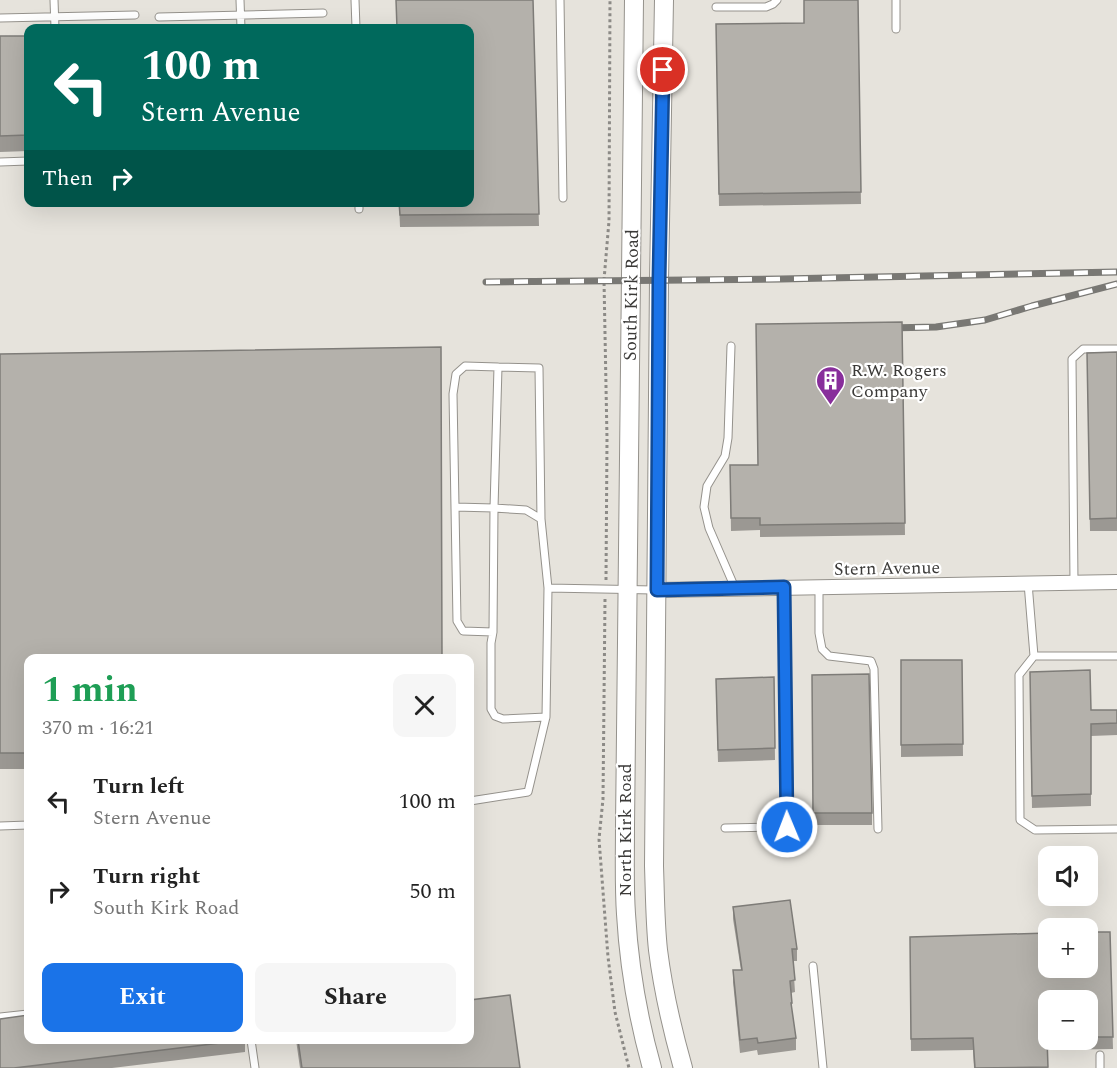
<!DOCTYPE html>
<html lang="en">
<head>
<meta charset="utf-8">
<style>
	:root { --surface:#fff; --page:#f6f6f6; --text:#222; --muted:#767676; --accent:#1a73e8 }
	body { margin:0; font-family:Spectral,serif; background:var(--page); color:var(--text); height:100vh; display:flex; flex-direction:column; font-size:22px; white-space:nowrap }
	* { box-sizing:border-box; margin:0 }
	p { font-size:20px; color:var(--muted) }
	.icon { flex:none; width:33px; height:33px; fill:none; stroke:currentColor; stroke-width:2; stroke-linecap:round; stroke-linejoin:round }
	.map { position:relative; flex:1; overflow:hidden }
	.details { position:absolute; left:24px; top:654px; width:450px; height:390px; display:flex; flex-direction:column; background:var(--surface); border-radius:12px; box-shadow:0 6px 24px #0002 }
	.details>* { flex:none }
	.top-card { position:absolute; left:24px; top:24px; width:450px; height:183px; border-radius:12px; box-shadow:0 6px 24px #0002; background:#00695c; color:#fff; overflow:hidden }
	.buttons { position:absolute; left:1038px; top:846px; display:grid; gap:12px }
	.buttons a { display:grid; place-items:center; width:60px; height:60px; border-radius:12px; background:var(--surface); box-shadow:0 6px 24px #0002; font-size:30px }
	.pin { position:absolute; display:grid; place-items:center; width:51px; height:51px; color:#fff; margin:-26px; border:3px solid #fff; border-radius:50%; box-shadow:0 2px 6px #0007 }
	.me { position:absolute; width:66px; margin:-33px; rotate:359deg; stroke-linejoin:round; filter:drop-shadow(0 0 4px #0008) }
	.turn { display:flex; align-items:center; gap:21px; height:126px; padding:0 18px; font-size:27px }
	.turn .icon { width:78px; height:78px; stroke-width:2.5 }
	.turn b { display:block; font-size:42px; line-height:51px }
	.then { display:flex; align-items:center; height:57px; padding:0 18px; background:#0003; gap:12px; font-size:22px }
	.round { display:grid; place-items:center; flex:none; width:63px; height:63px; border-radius:12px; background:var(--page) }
	.summary { display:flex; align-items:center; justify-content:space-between; height:102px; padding:0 18px }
	h1 { font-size:36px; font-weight:700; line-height:45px; color:#1e9e55 }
	.cta { display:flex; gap:12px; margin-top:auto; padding:12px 18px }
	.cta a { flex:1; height:69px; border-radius:12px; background:var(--accent); color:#fff; font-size:24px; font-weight:700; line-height:69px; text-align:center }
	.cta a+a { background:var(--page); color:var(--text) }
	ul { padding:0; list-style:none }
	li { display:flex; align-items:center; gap:18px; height:90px; padding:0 18px }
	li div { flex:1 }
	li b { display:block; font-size:22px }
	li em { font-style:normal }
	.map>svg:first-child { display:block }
</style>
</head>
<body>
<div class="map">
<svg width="1117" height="1068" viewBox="0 0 1117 1068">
	<rect width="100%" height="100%" fill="#e6e3dc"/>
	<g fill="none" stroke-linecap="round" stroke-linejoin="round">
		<defs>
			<path id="lane" d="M 54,0 L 55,28
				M 240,0 L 241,28
				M 355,0 L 356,28
				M 560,0 L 563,198
				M 716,7 L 766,7 L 773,4 L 777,0
				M 159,17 L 323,13
				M 0,18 L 135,15
				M 896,29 L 896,0
				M 0,162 L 28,161
				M 359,202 L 359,209
				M 731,346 L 728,438 L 725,456 L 707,486 L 704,507 L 709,528 L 735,588
				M 498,367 L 539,368 L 541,519
				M 455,507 L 494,508 L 493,632
				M 1028,583 L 1034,656 L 1117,656
				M 1074,583 L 1072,359 L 1083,349 L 1117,349
				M 819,587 L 819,633 L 822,649 L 829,656 L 871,661 L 874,669 L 878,829
				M 1034,656 L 1019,675 L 1020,820 L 1035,830 L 1117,829
				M 546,717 L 503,719 L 495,716 L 491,709 L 491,643 L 493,632 L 463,631 L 457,621 L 453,394 L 456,374 L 465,366 L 498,367 L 494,508 L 526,510 L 541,519 L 548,588
				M 470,801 L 528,792 L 546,717 L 548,588 L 654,590
				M 0,826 L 28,825
				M 725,828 L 787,827 L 784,587
				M 813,966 L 823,1068
				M 0,1017 L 28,1014
				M 251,1040 L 255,1068
				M 1100,1055 L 1100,1068"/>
			<path id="street" d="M 657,590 L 1117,582"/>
			<path id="secondary" d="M 634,0 L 625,826 C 625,855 624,884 626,914 C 629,966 638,1018 652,1068
				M 664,0 L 659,280 L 654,866 C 655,894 655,922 658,950 C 663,990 672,1029 683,1068"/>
		</defs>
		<!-- lane casing -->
		<use href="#lane" stroke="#95928c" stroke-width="9"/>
		<!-- street casing -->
		<use href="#street" stroke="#95928c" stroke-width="16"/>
		<!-- secondary casing -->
		<use href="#secondary" stroke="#95928c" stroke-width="20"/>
		<!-- path -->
		<path stroke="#8c8a86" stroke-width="3" stroke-dasharray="3 3" stroke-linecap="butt" d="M 606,580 L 607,439 L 604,280 L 609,221 L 610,0
			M 605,599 L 603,799 L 599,839 L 608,957 L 615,1012 L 629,1068"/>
		<!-- lane -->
		<use href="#lane" stroke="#fff" stroke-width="7"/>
		<!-- street -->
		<use href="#street" stroke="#fff" stroke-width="14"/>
		<!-- secondary -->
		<use href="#secondary" stroke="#fff" stroke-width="18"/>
		<defs>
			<path id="rail" d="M 486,282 L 781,279 L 1117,272
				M 887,328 L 936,327 L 985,320 L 1032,306 L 1117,284"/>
		</defs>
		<!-- rail casing -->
		<use href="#rail" stroke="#797874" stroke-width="7"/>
		<!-- rail -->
		<use href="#rail" stroke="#fff" stroke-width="4.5" stroke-dasharray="14" stroke-linecap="butt"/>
	</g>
	<!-- wall -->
	<path fill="#9b9893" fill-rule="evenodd" d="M 533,0 L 539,226 L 400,227 L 399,202 Z
		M 858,0 L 861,204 L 719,206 L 716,24 L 804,23 Z
		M 0,36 L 28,36 L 28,151 L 0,152 Z
		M 902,322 L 905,535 L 760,537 L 760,530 L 731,531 L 730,465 L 758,465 Z
		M 1117,352 L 1117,531 L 1090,531 L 1087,353 Z
		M 0,354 L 28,658 L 28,769 L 0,769 Z
		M 901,660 L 962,660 L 963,756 L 901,757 Z
		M 1030,672 L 1091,710 L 1117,710 L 1117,735 L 1091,736 L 1091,806 L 1032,808 Z
		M 812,675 L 872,813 L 872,825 L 813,825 Z
		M 774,677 L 775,760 L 718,762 L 716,691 Z
		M 733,907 L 797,949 L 797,961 L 793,961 L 795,992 L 791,993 L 792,1013 L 796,1038 L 796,1050 L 758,1055 L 757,1050 L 740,1053 L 733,982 L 733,970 L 741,970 L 733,919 Z
		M 1110,932 L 1113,1049 L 1047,1050 L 1048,1068 L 974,1068 L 973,1050 L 911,1051 L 910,937 ZM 1048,1000 L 1088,1000 L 1088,1040 L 1048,1040 Z
		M 245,1040 L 245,1052 L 112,1068 L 0,1068 Z
		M 296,1040 L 470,1040 L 520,1068 L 300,1068 Z"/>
	<!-- building -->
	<path fill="#b4b1ab" stroke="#7e7c78" stroke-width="1.5" d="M 396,0 L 533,0 L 539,214 L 400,215 L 399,202 L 470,202 L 470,28 L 397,28 Z
		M 804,0 L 858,0 L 861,192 L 719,194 L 716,24 L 804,23 Z
		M 0,36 L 28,36 L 28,135 L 0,136 Z
		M 902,322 L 905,523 L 760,525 L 760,518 L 731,518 L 730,465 L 758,465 L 756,324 Z
		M 441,347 L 442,658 L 28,658 L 28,753 L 0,753 L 0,354 Z
		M 1117,352 L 1117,518 L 1090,519 L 1087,353 Z
		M 901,660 L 962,660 L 963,744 L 901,745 Z
		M 1090,670 L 1091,710 L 1117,710 L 1117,723 L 1091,724 L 1091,794 L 1032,796 L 1030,672 Z
		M 869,674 L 872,813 L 813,813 L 812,675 Z
		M 774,677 L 775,748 L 718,750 L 716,679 Z
		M 790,900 L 797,949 L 792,949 L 795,980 L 790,981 L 792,1003 L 791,1003 L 796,1038 L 758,1043 L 757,1038 L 740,1040 L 733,970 L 742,970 L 733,907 Z
		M 1088,932 L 1110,932 L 1113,1037 L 1088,1037 L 1088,1000 L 1048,1000 L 1048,1038 L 1047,1038 L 1048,1067 L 975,1068 L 973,1038 L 911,1039 L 910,937 L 1048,933 L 1048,968 L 1088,968 Z
		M 510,995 L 520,1068 L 302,1068 L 298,1040 L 470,1040 L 470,1000 Z
		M 28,1015 L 28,1040 L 245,1040 L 14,1068 L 0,1068 L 0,1019 Z"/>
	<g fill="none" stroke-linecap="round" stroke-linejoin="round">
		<defs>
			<path id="route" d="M 663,70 L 659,280 L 657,590 L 784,587 L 787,827"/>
		</defs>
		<!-- route casing -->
		<use href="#route" stroke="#114b97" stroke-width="15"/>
		<!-- route -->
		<use href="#route" stroke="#1a73e8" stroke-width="10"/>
	</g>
	<!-- icons -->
	<defs>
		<symbol id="building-pin" viewBox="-11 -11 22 30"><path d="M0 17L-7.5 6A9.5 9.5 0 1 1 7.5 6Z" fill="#882e9b" stroke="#fff"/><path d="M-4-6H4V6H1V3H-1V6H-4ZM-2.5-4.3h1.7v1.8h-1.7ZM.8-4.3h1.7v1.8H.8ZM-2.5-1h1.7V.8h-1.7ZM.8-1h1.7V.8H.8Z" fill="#fff"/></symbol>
	</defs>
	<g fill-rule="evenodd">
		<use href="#building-pin" x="814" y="364" width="33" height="45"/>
	</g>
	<g text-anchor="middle" stroke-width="4.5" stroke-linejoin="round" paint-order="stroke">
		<!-- street labels -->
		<g font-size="18" fill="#3b3a38" stroke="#fff">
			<text transform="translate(631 295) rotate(-89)" y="6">South Kirk Road</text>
			<text transform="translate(887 568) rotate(-1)" y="6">Stern Avenue</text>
			<text transform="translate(625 830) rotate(-90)" y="6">North Kirk Road</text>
		</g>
		<!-- poi labels -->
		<g font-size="18" fill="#3b3a38" stroke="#fff" text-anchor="start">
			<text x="851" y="376">R.W. Rogers<tspan x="851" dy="21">Company</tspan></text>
		</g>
	</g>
</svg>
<div class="buttons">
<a><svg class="icon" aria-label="sound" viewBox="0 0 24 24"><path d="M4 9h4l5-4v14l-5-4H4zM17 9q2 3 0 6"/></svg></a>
<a>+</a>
<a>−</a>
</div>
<div class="pin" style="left:663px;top:70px;background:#d93025"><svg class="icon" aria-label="arrive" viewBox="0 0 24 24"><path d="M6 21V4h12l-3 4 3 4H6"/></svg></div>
<svg class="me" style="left:787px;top:827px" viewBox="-20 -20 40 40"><circle r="17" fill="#1a73e8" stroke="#fff" stroke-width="3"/><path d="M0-11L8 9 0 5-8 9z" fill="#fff"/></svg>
<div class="top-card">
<div class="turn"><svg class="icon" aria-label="left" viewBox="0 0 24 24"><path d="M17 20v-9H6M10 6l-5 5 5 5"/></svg><div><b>100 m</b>Stern Avenue</div></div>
<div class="then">Then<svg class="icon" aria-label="right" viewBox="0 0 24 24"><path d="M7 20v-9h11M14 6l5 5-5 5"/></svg></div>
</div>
<section class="details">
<div class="summary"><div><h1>1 min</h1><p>370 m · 16:21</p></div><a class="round"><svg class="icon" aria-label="close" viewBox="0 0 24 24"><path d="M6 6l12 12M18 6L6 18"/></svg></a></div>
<ul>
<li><svg class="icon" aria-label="left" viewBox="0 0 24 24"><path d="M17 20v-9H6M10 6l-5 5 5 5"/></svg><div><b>Turn left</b><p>Stern Avenue</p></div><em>100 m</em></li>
<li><svg class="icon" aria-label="right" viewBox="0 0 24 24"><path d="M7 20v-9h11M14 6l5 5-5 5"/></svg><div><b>Turn right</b><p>South Kirk Road</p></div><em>50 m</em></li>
</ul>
<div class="cta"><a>Exit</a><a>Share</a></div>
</section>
</div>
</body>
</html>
